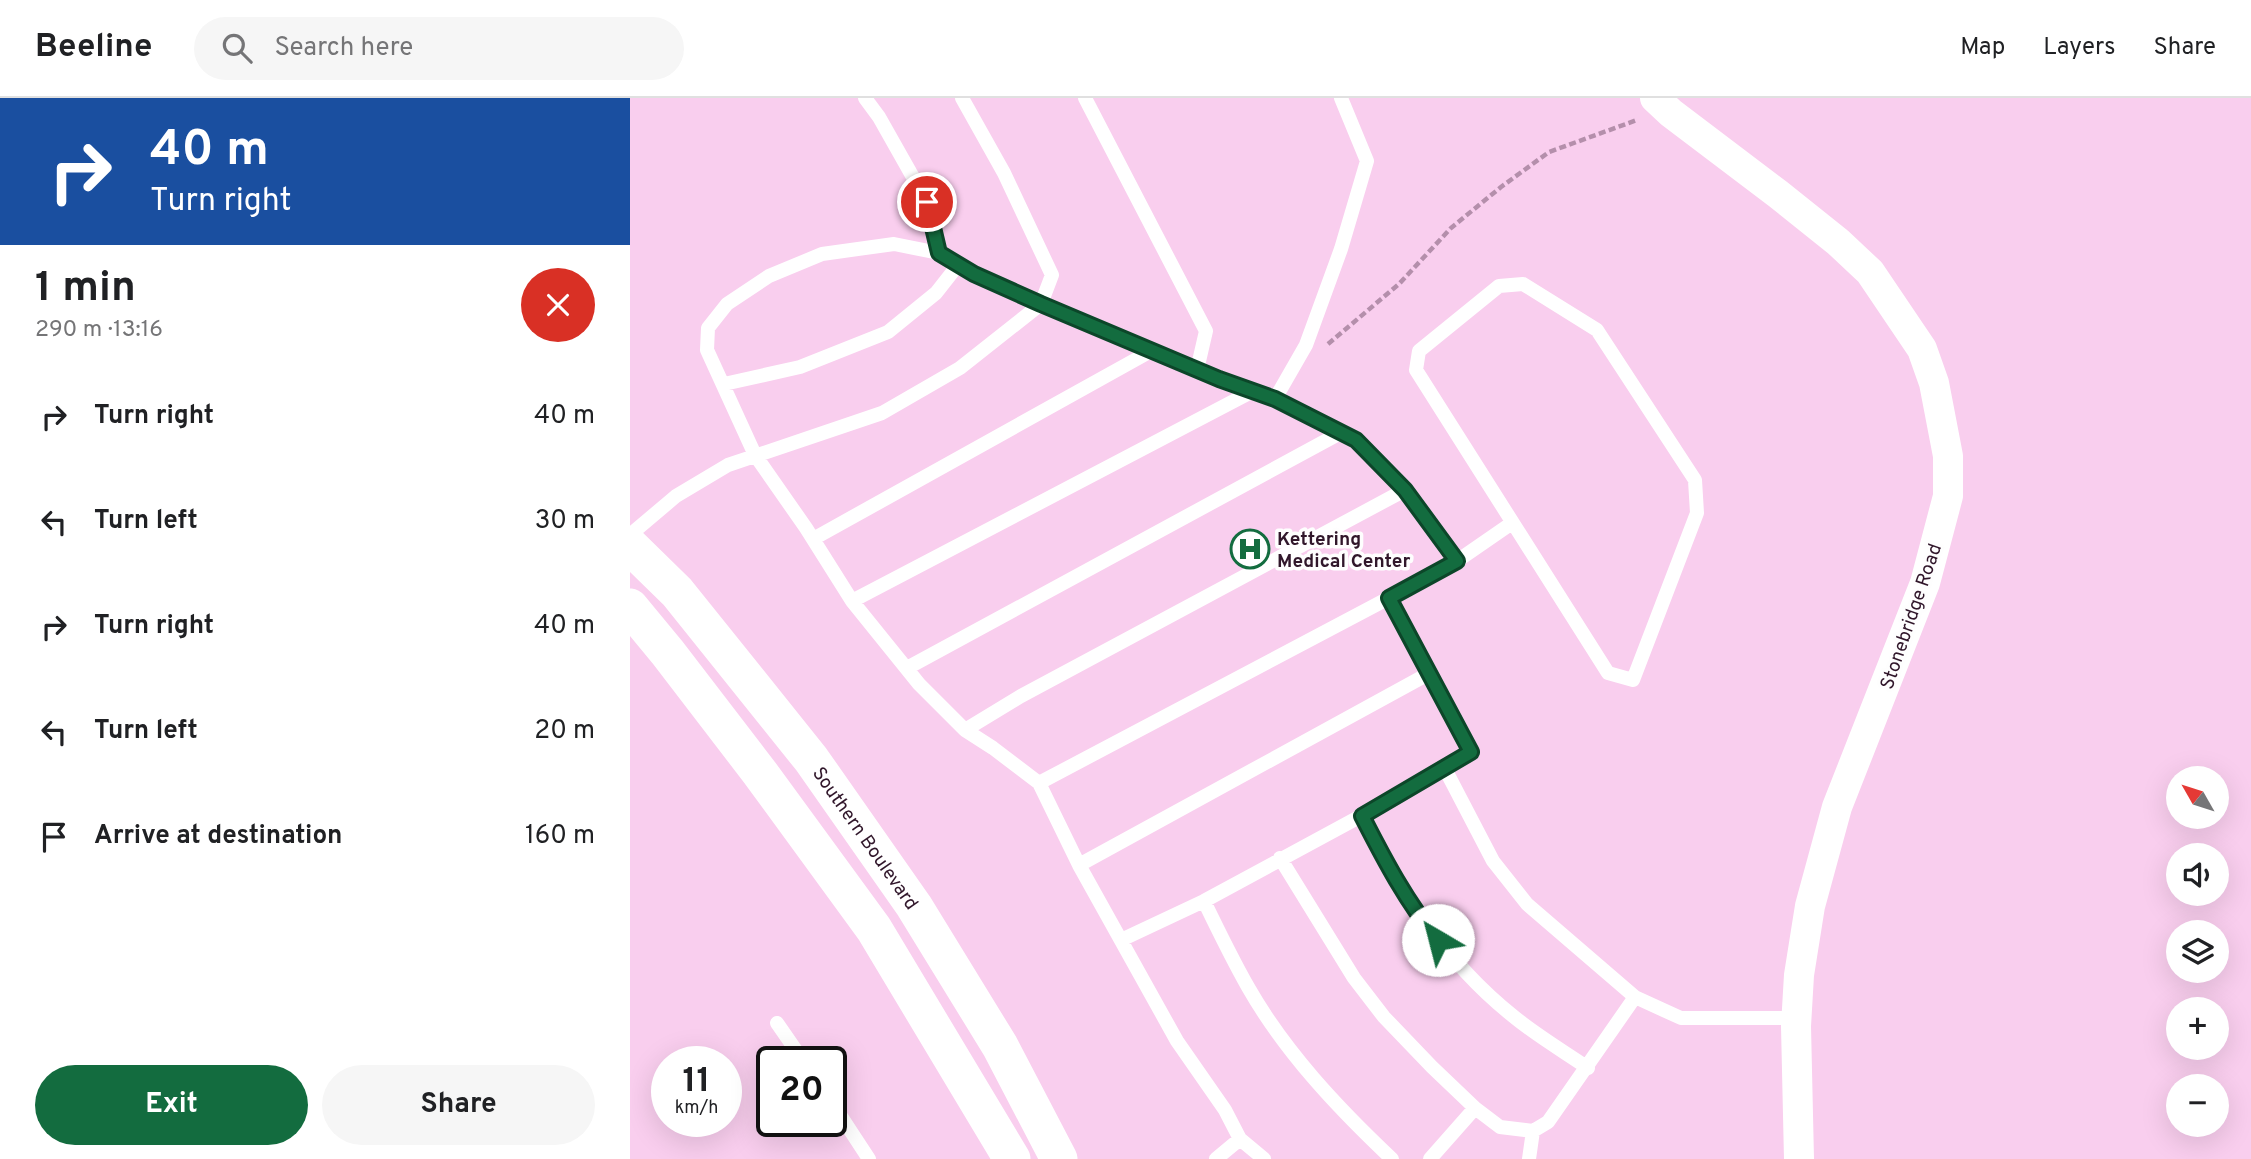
<!DOCTYPE html>
<html lang="en">
<head>
<meta charset="utf-8">
<style>
	:root { --surface:#fff; --page:#f6f6f6; --text:#202124; --muted:#757577; --line:#e0e0e0; --accent:#136c3f }
	body { margin:0; font-family:Overpass,sans-serif; background:var(--page); color:var(--text); height:100vh; display:flex; flex-direction:column; font-size:26px; white-space:nowrap }
	* { box-sizing:border-box; margin:0 }
	p { font-size:23px; color:var(--muted) }
	.icon { flex:none; width:38px; height:38px; fill:none; stroke:currentColor; stroke-width:2; stroke-linecap:round; stroke-linejoin:round }
	.map { position:relative; flex:1; overflow:hidden }
	.panel { display:flex; flex-direction:column; background:var(--surface); width:630px }
	.panel>* { flex:none }
	.guide { background:#1a4fa0; color:#fff; overflow:hidden }
	.needle { width:46px; rotate:309deg }
	.controls { position:absolute; left:1536px; top:668px; display:grid; gap:14px }
	.controls a { display:grid; place-items:center; width:63px; height:63px; border-radius:50%; background:var(--surface); box-shadow:0 7px 28px #0002; font-size:35px }
	.speed { position:absolute; left:21px; top:948px; display:flex; gap:14px; font-size:35px; font-weight:700; text-align:center }
	.speed>* { display:grid; place-content:center; width:91px; height:91px; border-radius:50%; background:var(--surface); box-shadow:0 7px 28px #0002; line-height:1 }
	.speed small { font-size:18px; font-weight:400 }
	.speed .limit { border:4px solid #111; border-radius:10px; background:#fff; color:#111 }
	.pin { position:absolute; display:grid; place-items:center; width:60px; height:60px; color:#fff; margin:-30px; border:4px solid #fff; border-radius:50%; box-shadow:0 2px 7px #0007 }
	.me { position:absolute; width:77px; margin:-38px; rotate:323deg; stroke-linejoin:round; filter:drop-shadow(0 0 5px #0008) }
	.turn { display:flex; align-items:center; gap:24px; height:147px; padding:0 35px; font-size:32px }
	.turn .icon { width:91px; height:91px; stroke-width:2.5 }
	.turn b { display:block; font-size:49px; line-height:60px }
	.round { display:grid; place-items:center; flex:none; width:74px; height:74px; border-radius:37px; background:var(--page) }
	.headline { display:flex; align-items:center; justify-content:space-between; height:119px; padding:0 35px }
	h1 { font-size:42px; font-weight:700; line-height:52px }
	.cta { display:flex; gap:14px; margin-top:auto; padding:14px 35px }
	.cta a { flex:1; height:80px; border-radius:42px; background:var(--accent); color:#fff; font-size:28px; font-weight:700; line-height:80px; text-align:center }
	.cta a+a { background:var(--page); color:var(--text) }
	ul { padding:0; list-style:none }
	li { display:flex; align-items:center; gap:21px; height:105px; padding:0 35px }
	li div { flex:1 }
	li b { display:block; font-size:26px }
	li em { font-style:normal }
	header { display:flex; align-items:center; gap:42px; box-sizing:border-box; height:98px; padding:0 35px; background:var(--surface); border-bottom:2px solid var(--line) }
	header strong { font-size:33px }
	nav { display:flex; gap:38px; margin-inline-start:auto; font-size:24px }
	.search { width:490px; height:63px; background:var(--page); display:flex; align-items:center; gap:18px; box-sizing:border-box; padding:0 24px; border-radius:38px; color:var(--muted); font-size:26px }
	main { display:flex; flex:1; min-height:0 }
	.map>svg:first-child { display:block }
</style>
</head>
<body>
<header>
<strong>Beeline</strong>
<div class="search"><svg class="icon" aria-label="search" viewBox="0 0 24 24"><circle cx="10" cy="10" r="6"/><path d="M15 15l6 6"/></svg>Search here</div>
<nav><a>Map</a><a>Layers</a><a>Share</a></nav>
</header>
<main>
<section class="panel">
<div class="guide">
<div class="turn"><svg class="icon" aria-label="right" viewBox="0 0 24 24"><path d="M7 20v-9h11M14 6l5 5-5 5"/></svg><div><b>40 m</b>Turn right</div></div>
</div>
<div class="headline"><div><h1>1 min</h1><p>290 m · 13:16</p></div><a class="round" style="background:#d93025;color:#fff"><svg class="icon" aria-label="close" viewBox="0 0 24 24"><path d="M6 6l12 12M18 6L6 18"/></svg></a></div>
<ul>
<li><svg class="icon" aria-label="right" viewBox="0 0 24 24"><path d="M7 20v-9h11M14 6l5 5-5 5"/></svg><div><b>Turn right</b></div><em>40 m</em></li>
<li><svg class="icon" aria-label="left" viewBox="0 0 24 24"><path d="M17 20v-9H6M10 6l-5 5 5 5"/></svg><div><b>Turn left</b></div><em>30 m</em></li>
<li><svg class="icon" aria-label="right" viewBox="0 0 24 24"><path d="M7 20v-9h11M14 6l5 5-5 5"/></svg><div><b>Turn right</b></div><em>40 m</em></li>
<li><svg class="icon" aria-label="left" viewBox="0 0 24 24"><path d="M17 20v-9H6M10 6l-5 5 5 5"/></svg><div><b>Turn left</b></div><em>20 m</em></li>
<li><svg class="icon" aria-label="arrive" viewBox="0 0 24 24"><path d="M6 21V4h12l-3 4 3 4H6"/></svg><div><b>Arrive at destination</b></div><em>160 m</em></li>
</ul>
<div class="cta"><a>Exit</a><a>Share</a></div>
</section>
<div class="map">
<svg width="1621" height="1061" viewBox="0 0 1621 1061">
	<rect width="100%" height="100%" fill="#f9ceee"/>
	<g fill="none" stroke-linecap="round" stroke-linejoin="round">
		<!-- path -->
		<path stroke="#b48fab" stroke-width="4.5" stroke-dasharray="7 3.5" stroke-linecap="butt" d="M 698,246 L 769,186 L 821,130 L 871,89 L 919,54 L 1007,22"/>
		<!-- service -->
		<path stroke="#fff" stroke-width="14" d="M 235,0 L 249,19 L 297,104 L 309,155
			M 332,0 L 374,75 L 422,177 L 411,206 L 344,176 L 309,155 L 264,146 L 192,156 L 139,178 L 97,206 L 78,230 L 77,252 L 125,357 L 176,430 L 222,503 L 289,586 L 335,632
			M 455,0 L 576,233 L 567,272
			M 893,186 L 967,232 L 1065,382 L 1067,415 L 1003,582 L 978,575 L 786,272 L 789,253 L 869,188 Z
			M 94,286 L 170,269 L 258,234 L 306,195 L 328,167
			M 645,301 L 726,342 L 775,392 L 827,463
			M 0,437 L 46,398 L 98,367 L 252,315 L 330,270 L 411,206 L 589,281 L 645,301 L 676,247 L 711,151 L 737,63 L 711,0
			M 183,441 L 521,253
			M 222,503 L 623,293
			M 277,570 L 712,334
			M 409,685 L 759,500 L 827,463 L 882,425
			M 731,718 C 772,794 814,863 883,918 C 906,937 933,953 958,970
			M 650,760 L 724,880 L 754,919 L 802,969 L 845,1010 L 870,1029 L 903,1033 L 918,1024 L 1005,899 L 897,806 L 863,763 L 814,669
			M 449,767 L 798,576
			M 574,803 C 588,832 602,861 618,889 C 655,954 708,1010 762,1061
			M 491,842 L 574,803 L 731,718 L 841,654 L 759,500
			M 1005,899 L 1051,920 L 1167,920
			M 147,925 L 174,964
			M 201,1003 L 239,1061
			M 586,1061 L 610,1041
			M 634,1061 L 610,1041 L 595,1012 L 547,943 L 449,767 L 409,685 L 363,650 L 335,632 L 391,598 L 775,392
			M 800,1061 L 845,1010
			M 899,1061 L 903,1033"/>
		<!-- minor -->
		<path stroke="#fff" stroke-width="30" d="M 1025,0 L 1041,15 L 1148,96 L 1208,144 L 1240,174 L 1292,251 L 1304,285 L 1318,358 L 1318,398 L 1295,485 L 1207,709 L 1180,808 L 1169,877 L 1166,928 L 1169,1061"/>
		<!-- tertiary -->
		<g stroke="#fff" stroke-width="37">
			<path id="s1" d="M 0,448 L 47,494 L 181,661 L 284,808 L 370,948 L 429,1061"/>
			<path d="M 0,509 L 38,555 L 130,675 L 244,831 L 382,1061"/>
		</g>
	</g>
	<g fill="none" stroke-linecap="round" stroke-linejoin="round">
		<defs>
			<path id="route" d="M 297,104 L 309,155 L 344,176 L 411,206 L 589,281 L 645,301 L 726,342 L 775,392 L 827,463 L 759,500 L 841,654 L 732,718 C 754,761 777,805 808,842"/>
		</defs>
		<!-- route casing -->
		<use href="#route" stroke="#0c4629" stroke-width="18"/>
		<!-- route -->
		<use href="#route" stroke="#136c3f" stroke-width="12"/>
	</g>
	<!-- icons -->
	<defs>
		<symbol id="hospital-ring" viewBox="-11 -11 22 22"><circle r="9.5" fill="#fefefe" stroke="#136c3f" stroke-width="1.5"/><path d="M-5-5h3v3.5h4V-5h3V5h-3V1.5h-4V5h-3Z" fill="#136c3f"/></symbol>
	</defs>
	<g fill-rule="evenodd">
		<use href="#hospital-ring" x="598" y="429" width="44" height="44"/>
	</g>
	<g text-anchor="middle" stroke-width="7" stroke-linejoin="round" paint-order="stroke">
		<!-- poi labels -->
		<g font-size="19" font-weight="bold" fill="#31172b" stroke="#fefefe" text-anchor="start">
			<text x="647" y="447">Kettering<tspan x="647" dy="22">Medical Center</tspan></text>
		</g>
		<!-- street labels -->
		<g font-size="19" fill="#31172b" stroke="#fefefe">
			<text transform="translate(1280 518) rotate(-71)" y="7">Stonebridge Road</text>
			<text dy="7" stroke="none"><textPath href="#s1" startOffset="376">Southern Boulevard</textPath></text>
		</g>
	</g>
</svg>
<div class="controls">
<a><svg class="needle" viewBox="-14 -14 28 28"><path d="M0-13l5 13h-10z" fill="#e53935"/><path d="M0 13l5-13h-10z" fill="#757577"/></svg></a>
<a><svg class="icon" aria-label="sound" viewBox="0 0 24 24"><path d="M4 9h4l5-4v14l-5-4H4zM17 9q2 3 0 6"/></svg></a>
<a><svg class="icon" aria-label="layers" viewBox="0 0 24 24"><path d="M12 4l9 5-9 5-9-5zM3 14l9 5 9-5"/></svg></a>
<a>+</a>
<a>−</a>
</div>
<div class="speed"><div>11<small>km/h</small></div><div class="limit">20</div></div>
<div class="pin" style="left:297px;top:104px;background:#d93025"><svg class="icon" aria-label="arrive" viewBox="0 0 24 24"><path d="M6 21V4h12l-3 4 3 4H6"/></svg></div>
<svg class="me" style="left:808px;top:842px" viewBox="-20 -20 40 40"><circle r="19" fill="#fff"/><path d="M0-13L10 11 0 6-10 11z" fill="#136c3f"/></svg>
</div>
</main>
</body>
</html>
